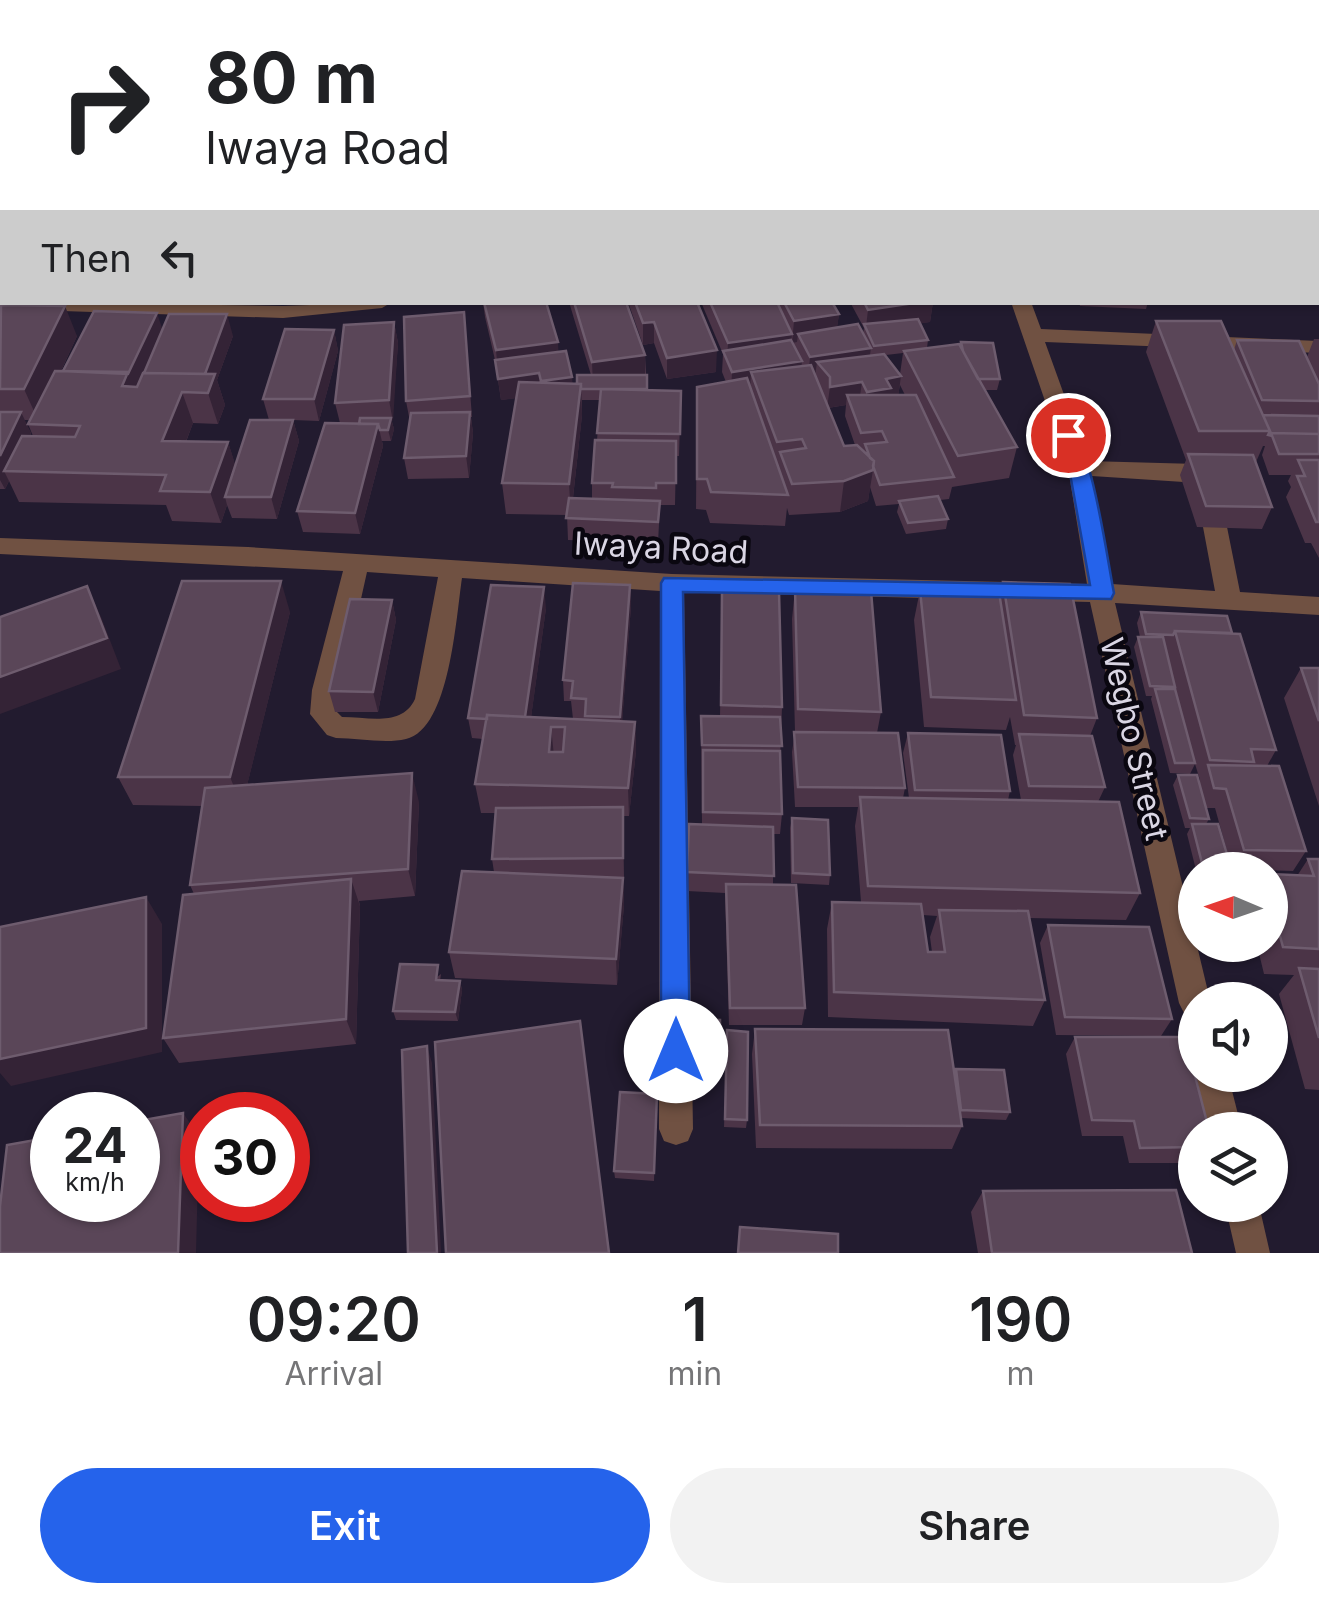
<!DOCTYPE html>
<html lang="en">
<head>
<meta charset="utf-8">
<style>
	:root { --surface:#fff; --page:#f2f2f2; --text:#202124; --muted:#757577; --accent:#2563eb }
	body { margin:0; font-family:Inter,sans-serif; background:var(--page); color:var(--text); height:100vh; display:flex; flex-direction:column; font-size:38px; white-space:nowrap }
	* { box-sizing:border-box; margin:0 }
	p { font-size:32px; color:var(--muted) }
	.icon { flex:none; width:55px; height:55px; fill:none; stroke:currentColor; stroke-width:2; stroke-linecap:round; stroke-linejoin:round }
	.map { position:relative; height:1253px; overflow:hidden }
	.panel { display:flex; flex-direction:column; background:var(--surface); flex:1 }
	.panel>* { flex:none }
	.top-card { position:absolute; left:0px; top:0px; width:1320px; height:305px; box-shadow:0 2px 8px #0004; background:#fff; color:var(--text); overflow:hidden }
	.needle { width:65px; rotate:272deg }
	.tools { position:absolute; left:1178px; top:852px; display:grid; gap:20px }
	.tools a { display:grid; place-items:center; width:110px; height:110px; border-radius:50%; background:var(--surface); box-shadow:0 2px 8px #0004; font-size:50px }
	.speed { position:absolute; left:30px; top:1092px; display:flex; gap:20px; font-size:50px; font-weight:700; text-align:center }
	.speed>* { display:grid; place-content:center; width:130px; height:130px; border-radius:50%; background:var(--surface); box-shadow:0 2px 8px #0004; line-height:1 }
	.speed small { font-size:25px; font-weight:400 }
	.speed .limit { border:15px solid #d22; background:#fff; color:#111 }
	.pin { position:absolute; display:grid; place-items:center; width:85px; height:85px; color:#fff; margin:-42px; border:5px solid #fff; border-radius:50%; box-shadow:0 2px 10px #0007 }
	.me { position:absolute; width:110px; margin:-55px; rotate:0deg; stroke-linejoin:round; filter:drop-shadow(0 0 8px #0008) }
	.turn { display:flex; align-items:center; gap:35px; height:210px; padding:0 40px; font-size:45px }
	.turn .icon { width:130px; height:130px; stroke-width:2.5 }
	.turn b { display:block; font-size:70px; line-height:85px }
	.then { display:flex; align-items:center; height:95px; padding:0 40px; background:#0003; gap:20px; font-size:38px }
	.eta { display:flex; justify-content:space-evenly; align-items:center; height:170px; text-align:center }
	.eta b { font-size:60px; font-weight:600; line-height:70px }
	.button { display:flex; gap:20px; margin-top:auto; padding:20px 40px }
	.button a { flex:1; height:115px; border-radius:60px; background:var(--accent); color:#fff; font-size:40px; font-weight:600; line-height:115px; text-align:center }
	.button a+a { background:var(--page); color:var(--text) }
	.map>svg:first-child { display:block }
</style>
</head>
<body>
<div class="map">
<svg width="1319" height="1253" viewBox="0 0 1319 1253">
	<rect width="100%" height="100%" fill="#221b2f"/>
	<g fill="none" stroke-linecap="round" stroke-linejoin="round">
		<!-- stream -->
		<path fill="#818aa2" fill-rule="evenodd" d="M 0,49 L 2,49 L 2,53 L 0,53 Z"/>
		<!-- minor -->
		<path fill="#705142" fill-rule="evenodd" d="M 296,0 L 310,0 L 311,2 L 296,2 Z
			M 580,0 L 594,0 L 595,2 L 580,2 Z
			M 890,0 L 906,0 L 907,2 L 892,2 Z
			M 0,297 L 2,302 L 283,306 L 392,302 L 382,308 L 283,318 L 0,309 Z
			M 1011,302 L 1031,302 L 1041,329 L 1319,341 L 1319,353 L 1045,342 L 1088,461 L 1197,464 L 1205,467 L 1210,475 L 1199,483 L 1092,476 L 1112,584 L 1215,591 L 1203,527 L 1215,519 L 1227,527 L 1240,592 L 1319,597 L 1319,615 L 1115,603 L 1210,1000 L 1195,1000 L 1195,1018 L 1184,1013 L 1179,1003 L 1090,602 L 684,592 L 693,1129 L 688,1141 L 676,1145 L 664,1141 L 659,1129 L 660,591 L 462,578 C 456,617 450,729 406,739 C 385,744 358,738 336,738 L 327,735 L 310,714 L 312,690 L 343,571 L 0,554 L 0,538 L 248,547 L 672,574 L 1087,584 L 1068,468 ZM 367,572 L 438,577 L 415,699 C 402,727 369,717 342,717 L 336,711 Z
			M 1196,1075 L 1228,1075 L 1242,1130 L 1208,1130 Z
			M 1225,1205 L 1259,1205 L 1270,1253 L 1236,1253 Z"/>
	</g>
	<!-- wall -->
	<path fill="#4b3447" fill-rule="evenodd" d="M 0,0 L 29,0 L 30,2 L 2,2 L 2,42 L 0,42 Z
		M 185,0 L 283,0 L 283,2 L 186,2 Z
		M 368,0 L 455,0 L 454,2 L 369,2 Z
		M 785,0 L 870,0 L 871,2 L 786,2 Z
		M 930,0 L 1082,0 L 1081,2 L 945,2 L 944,1 L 944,2 L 930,2 Z
		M 1093,0 L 1166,0 L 1166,2 L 1097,2 Z
		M 1219,0 L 1269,0 L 1268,2 L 1224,2 Z
		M 1318,44 L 1319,44 L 1319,137 L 1318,137 Z
		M 0,64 L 2,64 L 2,199 L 0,199 Z
		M 1318,150 L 1319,152 L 1319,302 L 1318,302 Z
		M 483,302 L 546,302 L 558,342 L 558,352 L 573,384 L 577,384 L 591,375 L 569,302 L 626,302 L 645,355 L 647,390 L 681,391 L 679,456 L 676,456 L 675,505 L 660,505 L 658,543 L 568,540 L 567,515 L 506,514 L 502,483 L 516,398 L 501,400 L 495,360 L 485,317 ZM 582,400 L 600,400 L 597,440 L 592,483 L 592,498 L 573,498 L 582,415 Z
		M 628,302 L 697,302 L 716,372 L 667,379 L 654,343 L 643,345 Z
		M 701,302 L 832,302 L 839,314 L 837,327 L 863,333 L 864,328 L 850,302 L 933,302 L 930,322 L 920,323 L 928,340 L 927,348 L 960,347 L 961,342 L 1000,379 L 997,390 L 984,390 L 1017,447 L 1009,478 L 952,487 L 949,499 L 940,500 L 948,519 L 946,529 L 906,534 L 897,512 L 899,504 L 876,506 L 870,487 L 868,501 L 840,512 L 789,515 L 787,508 L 785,526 L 710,523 L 706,510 L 696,509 L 697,387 L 726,382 L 722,372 L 723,354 ZM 903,353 L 900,374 L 886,355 ZM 900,385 L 905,395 L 898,395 ZM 846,405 L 845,416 L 855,445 L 844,446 L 828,408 Z
		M 1079,302 L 1148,302 L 1146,309 L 1080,306 Z
		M 0,307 L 77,336 L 61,371 L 162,329 L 233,336 L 217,380 L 225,405 L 218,424 L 193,423 L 186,442 L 228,442 L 235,465 L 269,420 L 263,399 L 334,330 L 338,351 L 319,421 L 293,420 L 299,441 L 277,519 L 232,518 L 227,505 L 221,523 L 172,521 L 166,505 L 19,502 L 9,481 L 5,489 L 0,489 ZM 24,420 L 30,420 L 28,424 L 33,436 L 30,436 L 31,433 Z
		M 464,312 L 472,417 L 471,417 L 473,433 L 469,478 L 408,479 L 404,458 L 410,422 L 406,401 Z
		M 1156,321 L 1234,350 L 1237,340 L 1307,357 L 1314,339 L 1319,339 L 1319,558 L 1311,543 L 1305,543 L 1286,497 L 1291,487 L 1288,481 L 1291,475 L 1269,475 L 1262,455 L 1265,446 L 1263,446 L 1256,462 L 1272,507 L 1262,529 L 1197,527 L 1180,475 L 1186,460 L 1146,352 Z
		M 394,322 L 398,343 L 392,422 L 394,429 L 391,441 L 382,441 L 383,446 L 360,534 L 303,532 L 297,511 L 340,423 L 335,403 Z
		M 1003,582 L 1097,718 L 1090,736 L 1105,787 L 1098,802 L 1140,893 L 1126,920 L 1029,918 L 1045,1000 L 1033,1026 L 828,1017 L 827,929 L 832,902 L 861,902 L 855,826 L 858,807 L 795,807 L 792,752 L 795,732 L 792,619 L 795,589 L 881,712 L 877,733 L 905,788 L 903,798 L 909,798 L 903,753 L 908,733 L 1010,791 L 1008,800 L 1021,800 L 1013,755 L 1016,745 L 1015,745 L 1010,717 L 1006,730 L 924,727 L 914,620 L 920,590 L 1000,595 ZM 923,915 L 937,916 L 930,937 L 932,952 L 928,952 Z
		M 630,585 L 631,606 L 622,721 L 635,722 L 636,751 L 629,816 L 623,816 L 624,877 L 612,877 L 623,878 L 624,905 L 617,985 L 455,978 L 449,952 L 494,872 L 492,859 L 496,813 L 481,813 L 475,784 L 483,739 L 472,738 L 468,718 L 546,608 L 531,717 L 573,719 L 571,701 L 564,701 L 563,680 Z
		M 722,591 L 782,707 L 780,761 L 782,814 L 780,834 L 773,834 L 773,885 L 805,1008 L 802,1025 L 729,1025 L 725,893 L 687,891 L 689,824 L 702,825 L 701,716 L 720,716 Z
		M 392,600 L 396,620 L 378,712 L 335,712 L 329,691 Z
		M 290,612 L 247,785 L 419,802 L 415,896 L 359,901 L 360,906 L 356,1044 L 179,1063 L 163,1038 L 194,894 L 190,885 L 202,806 L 133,805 L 118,777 Z
		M 1141,612 L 1232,633 L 1276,750 L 1267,766 L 1306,851 L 1293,871 L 1232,869 L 1215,808 L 1206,808 L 1209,819 L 1206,824 L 1231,868 L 1229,870 L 1196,870 L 1187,834 L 1190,828 L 1185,828 L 1173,785 L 1178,775 L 1199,782 L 1200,780 L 1195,764 L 1190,774 L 1170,773 L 1151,699 L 1152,696 L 1146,696 L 1134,647 L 1138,637 L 1140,637 L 1137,623 Z
		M 1301,668 L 1319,668 L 1319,806 L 1284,698 Z
		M 792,818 L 830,875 L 829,885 L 791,883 L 790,828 Z
		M 1308,859 L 1319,859 L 1319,1090 L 1305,1089 L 1279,994 L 1294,975 L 1264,974 L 1257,945 L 1270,945 L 1270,874 L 1297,876 Z
		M 1048,925 L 1172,1019 L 1161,1036 L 1056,1035 L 1040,943 Z
		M 441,974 L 440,981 L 460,981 L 462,990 L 458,1021 L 396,1020 L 393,1011 Z
		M 685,1019 L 720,1020 L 719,1058 L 683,1057 Z
		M 755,1029 L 954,1074 L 956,1069 L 1010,1112 L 1006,1120 L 961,1118 L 962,1126 L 952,1149 L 756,1148 L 752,1054 Z
		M 727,1030 L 747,1120 L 746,1128 L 724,1127 Z
		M 1075,1037 L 1195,1130 L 1195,1163 L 1129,1163 L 1123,1136 L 1082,1136 L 1066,1054 Z
		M 657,1094 L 654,1181 L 615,1178 L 614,1171 Z
		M 983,1191 L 1192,1253 L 978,1253 L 971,1212 Z"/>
	<!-- shaded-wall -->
	<path fill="#342336" d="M 1063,0 L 1082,0 L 1081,2 L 1062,2 Z
		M 1122,0 L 1145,0 L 1145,2 L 1122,2 Z
		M 921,302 L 933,302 L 930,322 L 867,331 L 866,327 L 868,310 Z
		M 65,306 L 77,336 L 38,420 L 24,389 Z
		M 157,313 L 164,334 L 139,403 L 122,386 Z
		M 227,314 L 233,336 L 217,380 L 225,405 L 218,424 L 208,393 L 205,374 Z
		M 839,314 L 836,336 L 798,334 L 797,342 L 792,343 L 794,321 Z
		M 394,322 L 398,343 L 393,422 L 389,400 Z
		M 654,322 L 654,343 L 643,345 L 643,323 Z
		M 334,330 L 338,351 L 319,421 L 314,399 Z
		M 792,334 L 790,355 L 727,364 L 728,343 Z
		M 558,342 L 559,363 L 498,372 L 496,350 Z
		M 871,348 L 868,369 L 817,362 L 815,377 L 808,379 L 810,357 Z
		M 717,350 L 716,372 L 667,379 L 667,358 Z
		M 645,355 L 645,376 L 593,384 L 592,362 Z
		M 802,361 L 800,382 L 751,372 L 750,390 L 731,393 L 732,372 Z
		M 539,373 L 541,395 L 501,400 L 498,379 Z
		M 901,376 L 898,398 L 864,413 L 867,392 L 886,379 Z
		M 572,377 L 574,398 L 543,403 L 541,381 Z
		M 862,382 L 859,403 L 847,395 L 846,405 L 827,408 L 830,387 Z
		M 581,384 L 582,415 L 571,515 L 569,484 Z
		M 182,392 L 193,423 L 174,472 L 162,441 Z
		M 21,412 L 31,433 L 13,471 L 4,471 L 9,481 L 5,489 L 0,480 L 0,456 Z
		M 470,412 L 473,433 L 469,478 L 466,456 Z
		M 391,418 L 394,429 L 391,441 L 388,430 Z
		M 293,420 L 299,441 L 277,519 L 271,497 Z
		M 378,424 L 383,446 L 360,534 L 355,513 Z
		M 228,442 L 238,473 L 225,497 L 227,505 L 221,523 L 210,492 Z
		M 873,470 L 868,501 L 840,512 L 844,481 Z
		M 281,581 L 290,612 L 242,806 L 230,777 Z
		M 630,585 L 631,606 L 621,738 L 620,717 Z
		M 87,586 L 101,617 L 121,669 L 0,714 L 0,677 Z
		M 544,587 L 546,608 L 528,740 L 525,720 Z
		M 392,600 L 396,620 L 378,712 L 373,692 Z
		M 635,722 L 636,751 L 629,816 L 628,788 Z
		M 551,727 L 554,756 L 549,752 Z
		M 412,773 L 419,802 L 415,896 L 408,869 Z
		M 623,878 L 624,905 L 617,985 L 616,959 Z
		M 351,879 L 360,906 L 356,1044 L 346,1019 Z
		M 146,897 L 162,924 L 162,1052 L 11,1086 L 0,1073 L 0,1059 Z
		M 460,981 L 462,990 L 458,1021 L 455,1012 Z
		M 427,1046 L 432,1063 L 441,1253 L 437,1253 Z
		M 183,1113 L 199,1136 L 196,1253 L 178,1253 Z"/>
	<!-- building -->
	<path fill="#5a4658" stroke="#6e5c6e" stroke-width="2.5" fill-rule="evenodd" d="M 608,0 L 622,0 L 622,2 L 608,2 Z
		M 626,0 L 732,0 L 732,1 L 626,2 Z
		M 856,0 L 870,0 L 871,2 L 857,2 Z
		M 954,0 L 1063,0 L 1064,2 L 955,2 Z
		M 2,5 L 2,24 L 0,23 L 0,7 Z
		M 1318,44 L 1319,44 L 1319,82 L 1318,80 Z
		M 0,64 L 2,64 L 2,127 L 0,127 Z
		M 0,145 L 2,145 L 2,172 L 0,175 Z
		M 1318,150 L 1319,152 L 1319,185 L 1318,185 Z
		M 1318,185 L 1319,185 L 1319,209 L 1318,209 Z
		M 1318,224 L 1319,224 L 1319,281 L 1318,281 Z
		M 0,265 L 2,265 L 2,280 L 0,280 Z
		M 484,302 L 546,302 L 558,342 L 496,350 Z
		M 574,302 L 626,302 L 645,355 L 592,362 Z
		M 635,302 L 697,302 L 717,350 L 667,358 L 654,322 L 643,323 Z
		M 710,302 L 777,302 L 792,334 L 728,343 Z
		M 784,302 L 832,302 L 839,314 L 794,321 Z
		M 864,302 L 921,302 L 868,310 Z
		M 1,305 L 65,306 L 24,389 L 0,389 Z
		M 94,311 L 157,313 L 128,374 L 63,371 Z
		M 464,312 L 470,396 L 406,401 L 404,317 Z
		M 169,314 L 227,314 L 205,374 L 144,373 Z
		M 918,319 L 928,340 L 874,346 L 864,324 Z
		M 1156,321 L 1221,321 L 1270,431 L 1199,431 Z
		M 394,322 L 389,400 L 335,403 L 344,325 Z
		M 858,324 L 871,348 L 810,357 L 798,334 Z
		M 285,329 L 334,330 L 314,399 L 263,399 Z
		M 791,340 L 802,361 L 732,372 L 723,351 Z
		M 1237,340 L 1299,341 L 1319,384 L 1319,401 L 1262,400 Z
		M 961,342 L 993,343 L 1000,379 L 978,379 L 963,351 Z
		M 959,344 L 1017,447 L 958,456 L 904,351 Z
		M 566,351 L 572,377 L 541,381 L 539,373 L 498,379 L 495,360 Z
		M 884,354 L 901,376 L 886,379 L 891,388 L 867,392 L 862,382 L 830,387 L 830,377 L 817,362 Z
		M 811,365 L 844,446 L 857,445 L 874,461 L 873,470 L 844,481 L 792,484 L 780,452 L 806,448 L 802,439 L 777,442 L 751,372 Z
		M 55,371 L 128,372 L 122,386 L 137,387 L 143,373 L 215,374 L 208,393 L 182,392 L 162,441 L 228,442 L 210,492 L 160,491 L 166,475 L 4,471 L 22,436 L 75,437 L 80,426 L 28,424 Z
		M 577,375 L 647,375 L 647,389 L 581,389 L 581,384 L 577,384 Z
		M 747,378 L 788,495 L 711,492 L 707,479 L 697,479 L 697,387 Z
		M 519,382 L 581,384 L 569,484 L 502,483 Z
		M 601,389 L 681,391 L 680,434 L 597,433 Z
		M 847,395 L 916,395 L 954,477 L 880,485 L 873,466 L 874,461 L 870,458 L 865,444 L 887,442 L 882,431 L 861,433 Z
		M 0,412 L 21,412 L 0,456 Z
		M 470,412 L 466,456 L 404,458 L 411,413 Z
		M 1263,415 L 1319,416 L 1319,434 L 1271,433 L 1272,436 L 1268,435 L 1270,431 Z
		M 360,418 L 391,418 L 388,430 L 380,430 L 378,424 L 359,424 Z
		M 250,420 L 293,420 L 271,497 L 225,497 Z
		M 325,423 L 378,424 L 355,513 L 297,511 Z
		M 1271,433 L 1319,434 L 1319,454 L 1279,454 Z
		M 595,440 L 676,441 L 676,483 L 656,483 L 656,488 L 612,487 L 613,483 L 592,483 Z
		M 1188,454 L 1253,455 L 1272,507 L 1206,506 Z
		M 1298,460 L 1319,460 L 1319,522 L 1316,522 L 1297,476 L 1305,476 Z
		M 938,496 L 948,519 L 908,523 L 899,501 Z
		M 569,498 L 660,501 L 658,522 L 566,518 Z
		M 182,581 L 281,581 L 230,777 L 118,777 Z
		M 1003,582 L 1070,584 L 1097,718 L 1024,715 Z
		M 573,583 L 630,585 L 620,717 L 585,716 L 586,699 L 571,698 L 573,681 L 563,680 Z
		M 491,585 L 544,587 L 525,717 L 487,715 L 487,719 L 468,718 Z
		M 87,586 L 107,638 L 0,677 L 0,617 Z
		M 795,589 L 871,591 L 881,712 L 798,709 Z
		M 920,590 L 999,592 L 1016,700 L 931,697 Z
		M 722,591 L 779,592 L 782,707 L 721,705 Z
		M 350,599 L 392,600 L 373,692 L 329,691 Z
		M 1141,612 L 1227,616 L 1232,633 L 1175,631 L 1173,635 L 1146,634 Z
		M 1175,631 L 1240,634 L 1276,750 L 1251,749 L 1254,762 L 1210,760 Z
		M 1138,637 L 1163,637 L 1175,687 L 1150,686 Z
		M 1301,668 L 1319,668 L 1319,721 Z
		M 1155,689 L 1175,689 L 1195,763 L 1175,763 Z
		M 487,715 L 635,722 L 628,788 L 475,784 ZM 551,727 L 565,727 L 563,752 L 549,752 Z
		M 701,716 L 780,717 L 782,746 L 702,745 Z
		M 794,732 L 898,733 L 905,788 L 798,787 Z
		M 908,733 L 1001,735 L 1010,791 L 915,790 Z
		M 1019,734 L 1092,736 L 1105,787 L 1029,786 Z
		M 703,750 L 780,751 L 782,814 L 703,812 Z
		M 1208,765 L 1279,766 L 1306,851 L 1244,850 L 1226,789 L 1214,788 Z
		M 412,773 L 408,869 L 190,885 L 205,788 Z
		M 1178,775 L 1197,775 L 1209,819 L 1190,818 Z
		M 860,797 L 1119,802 L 1140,893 L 868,886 Z
		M 623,807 L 623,858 L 492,859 L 496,808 Z
		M 792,818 L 828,820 L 830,875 L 793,873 Z
		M 689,824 L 773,827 L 774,876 L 687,872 Z
		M 1192,824 L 1218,824 L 1231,868 L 1203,867 Z
		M 1308,859 L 1319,859 L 1319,949 L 1283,947 L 1270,900 L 1270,874 L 1314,876 Z
		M 462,871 L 623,878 L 616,959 L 449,952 Z
		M 351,879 L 346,1019 L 163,1038 L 183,895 Z
		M 726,884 L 796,885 L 805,1008 L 730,1008 Z
		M 146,897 L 146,1028 L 0,1059 L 0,927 Z
		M 832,902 L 921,904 L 928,952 L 945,952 L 939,910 L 1028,911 L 1045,1000 L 834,992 Z
		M 1048,925 L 1149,927 L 1172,1019 L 1065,1017 Z
		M 400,964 L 438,965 L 436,980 L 460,981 L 455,1012 L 393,1011 Z
		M 1299,968 L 1319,969 L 1319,1038 Z
		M 685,1019 L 720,1020 L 720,1049 L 684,1048 Z
		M 580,1021 L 609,1253 L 446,1253 L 435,1042 Z
		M 755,1029 L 948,1030 L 962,1126 L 760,1125 Z
		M 727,1030 L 748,1032 L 747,1120 L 725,1119 Z
		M 1075,1037 L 1185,1037 L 1209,1130 L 1195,1130 L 1195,1147 L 1140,1148 L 1134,1121 L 1092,1120 Z
		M 427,1046 L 437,1253 L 408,1253 L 402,1050 Z
		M 956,1069 L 1004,1070 L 1010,1112 L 961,1110 Z
		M 620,1092 L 657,1094 L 654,1173 L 614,1171 Z
		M 183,1113 L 178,1253 L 0,1253 L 0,1206 L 7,1145 L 52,1137 L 52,1200 L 138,1200 L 138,1121 Z
		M 1176,1190 L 1192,1253 L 992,1253 L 983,1191 Z
		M 740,1227 L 838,1234 L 838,1253 L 738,1253 Z"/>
	<!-- route -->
	<path fill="#2563eb" stroke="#184099" stroke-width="2.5" d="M 1068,428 C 1091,436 1108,565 1114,593 L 1111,599 L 683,592 L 690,1051 L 686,1061 L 676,1065 L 665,1061 L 661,1051 L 661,583 L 664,578 L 1090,585 L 1069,468 L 1058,435 Z"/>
	<g text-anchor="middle" stroke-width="9" stroke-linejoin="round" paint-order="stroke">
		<!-- street labels -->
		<g font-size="32" fill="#dad6e4" stroke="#0a0710">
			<text transform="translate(661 548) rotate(3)" y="11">Iwaya Road</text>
			<text transform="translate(1134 739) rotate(77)" y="11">Wegbo Street</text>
		</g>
	</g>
</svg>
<div class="tools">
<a><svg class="needle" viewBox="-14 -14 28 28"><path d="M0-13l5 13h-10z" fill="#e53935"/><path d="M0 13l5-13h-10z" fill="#757577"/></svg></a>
<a><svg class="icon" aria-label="sound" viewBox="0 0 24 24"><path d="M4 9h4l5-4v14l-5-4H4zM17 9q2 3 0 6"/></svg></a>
<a><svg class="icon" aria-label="layers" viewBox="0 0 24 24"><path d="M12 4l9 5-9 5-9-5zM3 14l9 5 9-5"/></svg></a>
</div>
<div class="speed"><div>24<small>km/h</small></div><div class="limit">30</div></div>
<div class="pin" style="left:1068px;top:435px;background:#d93025"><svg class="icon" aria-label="arrive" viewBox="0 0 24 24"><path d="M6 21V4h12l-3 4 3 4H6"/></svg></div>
<svg class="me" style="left:676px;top:1051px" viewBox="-20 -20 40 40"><circle r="19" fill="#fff"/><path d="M0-13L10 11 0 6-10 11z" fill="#2563eb"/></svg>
<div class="top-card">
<div class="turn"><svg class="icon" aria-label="right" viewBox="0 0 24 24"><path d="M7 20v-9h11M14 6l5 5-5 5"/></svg><div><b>80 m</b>Iwaya Road</div></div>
<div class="then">Then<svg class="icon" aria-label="left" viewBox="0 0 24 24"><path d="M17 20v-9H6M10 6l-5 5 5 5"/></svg></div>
</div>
</div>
<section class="panel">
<div class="eta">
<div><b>09:20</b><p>Arrival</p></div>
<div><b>1</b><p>min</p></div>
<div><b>190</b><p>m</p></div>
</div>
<div class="button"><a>Exit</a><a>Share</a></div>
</section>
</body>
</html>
